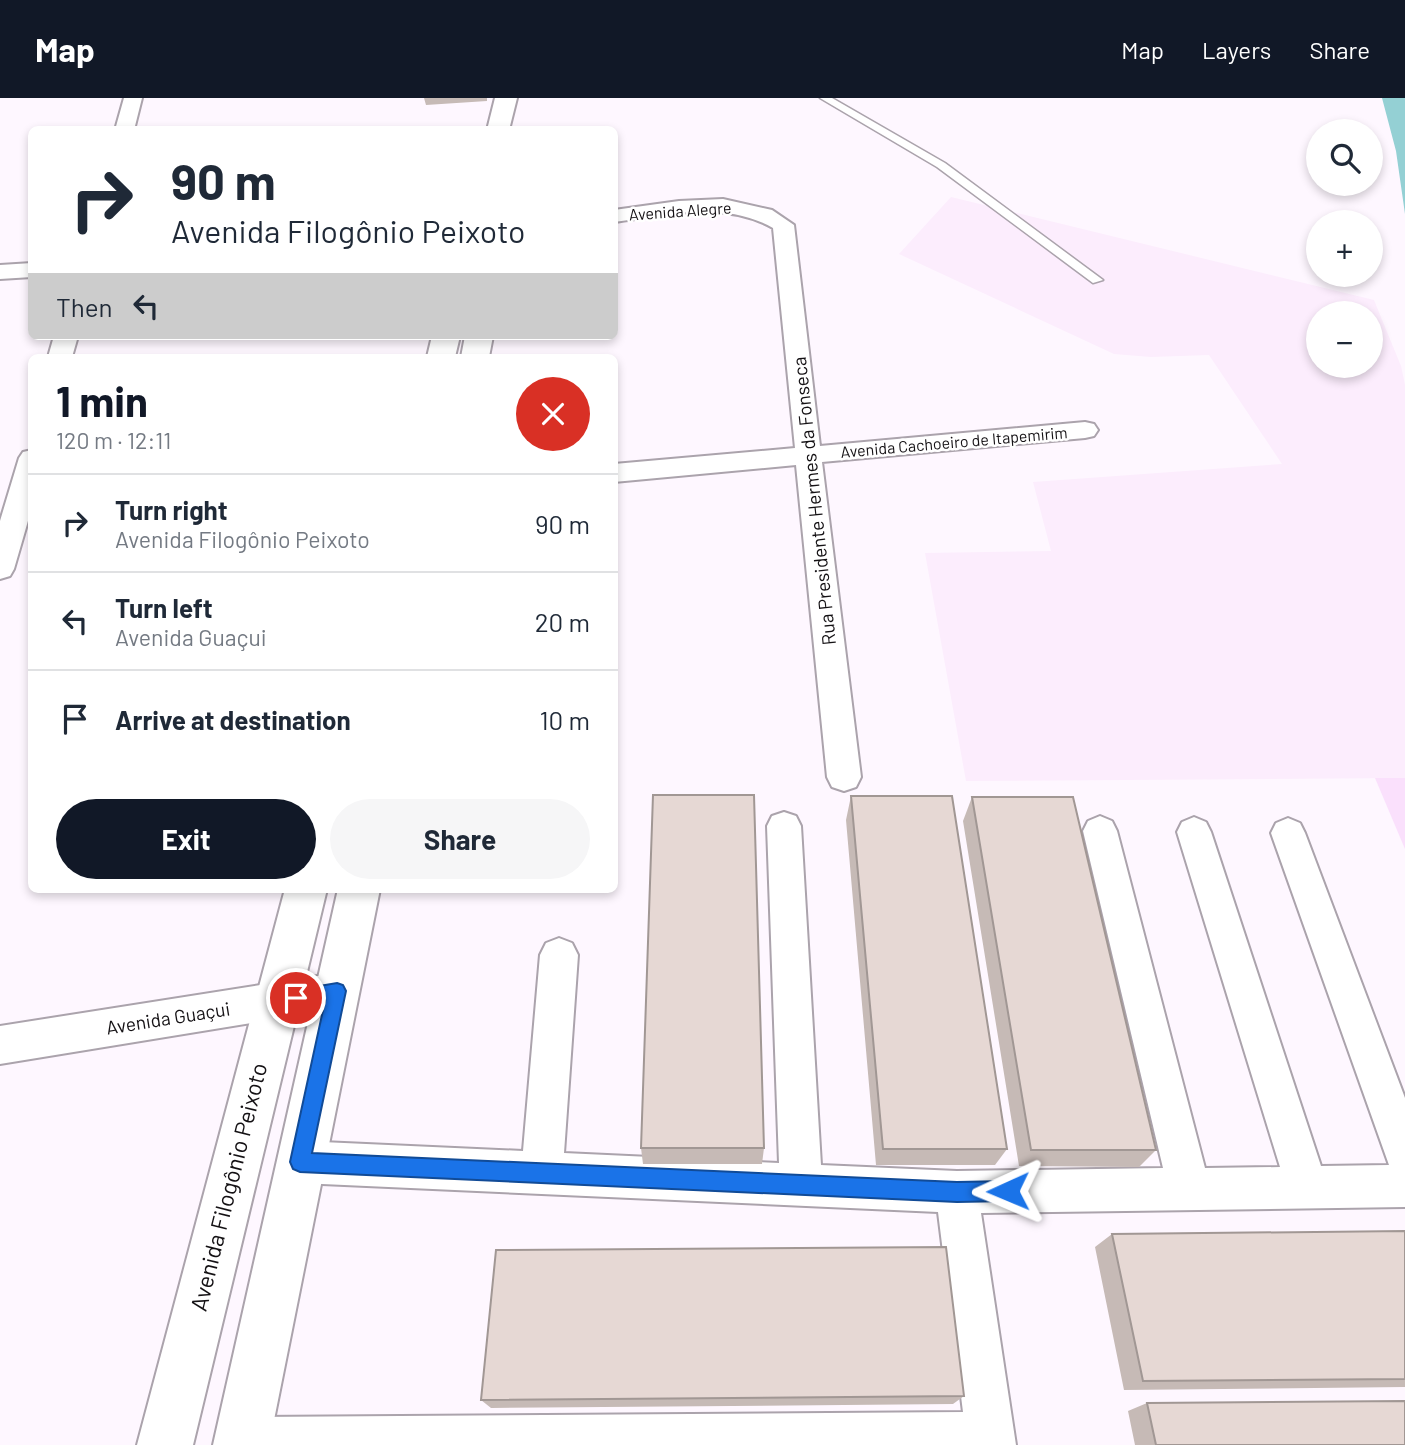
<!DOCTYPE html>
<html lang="en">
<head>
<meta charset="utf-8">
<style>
	:root { --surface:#fff; --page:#f6f6f7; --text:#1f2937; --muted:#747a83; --line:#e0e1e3; --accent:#111827 }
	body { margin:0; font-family:Barlow,sans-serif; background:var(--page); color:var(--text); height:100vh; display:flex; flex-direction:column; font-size:26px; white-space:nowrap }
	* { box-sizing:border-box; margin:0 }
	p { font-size:23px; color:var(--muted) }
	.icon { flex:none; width:38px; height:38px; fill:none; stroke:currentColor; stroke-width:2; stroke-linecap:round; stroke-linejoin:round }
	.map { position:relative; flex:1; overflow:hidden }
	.drawer { position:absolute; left:28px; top:256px; width:590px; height:539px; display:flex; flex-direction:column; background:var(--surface); border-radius:10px; box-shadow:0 4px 10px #0003 }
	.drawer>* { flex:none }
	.guide { position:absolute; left:28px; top:28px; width:590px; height:214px; border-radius:10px; box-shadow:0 4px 10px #0003; background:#fff; color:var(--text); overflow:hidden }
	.fabs { position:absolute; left:1306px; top:21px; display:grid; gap:14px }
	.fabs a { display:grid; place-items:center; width:77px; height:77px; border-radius:50%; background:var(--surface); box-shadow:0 4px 10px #0003; font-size:35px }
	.pin { position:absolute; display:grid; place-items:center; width:60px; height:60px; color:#fff; margin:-30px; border:4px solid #fff; border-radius:50%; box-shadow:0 2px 7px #0007 }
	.me { position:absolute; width:77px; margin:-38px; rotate:269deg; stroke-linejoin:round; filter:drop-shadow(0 0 5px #0008) }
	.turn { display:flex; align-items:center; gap:24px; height:147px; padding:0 28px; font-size:32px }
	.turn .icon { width:91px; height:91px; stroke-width:2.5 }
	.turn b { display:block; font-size:49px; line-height:60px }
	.then { display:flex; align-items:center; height:66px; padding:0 28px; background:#0003; gap:14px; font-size:26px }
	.round { display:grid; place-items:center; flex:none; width:74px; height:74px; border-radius:37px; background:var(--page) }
	.overview { display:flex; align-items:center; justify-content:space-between; height:119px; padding:0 28px }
	h1 { font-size:42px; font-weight:700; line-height:52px; color:var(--accent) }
	.cta { display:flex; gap:14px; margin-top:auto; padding:14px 28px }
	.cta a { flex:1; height:80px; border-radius:42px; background:var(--accent); color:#fff; font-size:28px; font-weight:700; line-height:80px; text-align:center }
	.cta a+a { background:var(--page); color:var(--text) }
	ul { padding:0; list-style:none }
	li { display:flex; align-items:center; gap:21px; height:98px; padding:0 28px; border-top:2px solid var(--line) }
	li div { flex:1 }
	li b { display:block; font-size:26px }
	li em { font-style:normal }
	header { display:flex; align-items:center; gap:42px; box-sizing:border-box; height:98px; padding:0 35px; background:var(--accent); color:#fff }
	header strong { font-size:33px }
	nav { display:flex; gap:38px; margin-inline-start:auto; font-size:24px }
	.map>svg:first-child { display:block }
</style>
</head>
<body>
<header>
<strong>Map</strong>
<nav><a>Map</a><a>Layers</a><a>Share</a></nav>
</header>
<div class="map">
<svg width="1405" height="1347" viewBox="0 0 1405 1347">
	<rect width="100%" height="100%" fill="#fef7ff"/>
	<!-- built -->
	<path fill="#fcedfd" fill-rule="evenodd" d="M 951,99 L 1374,202 L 1401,268 L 1405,287 L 1405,680 L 966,683 L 925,455 L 1051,453 L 1033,384 L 1282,366 L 1209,257 L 1151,259 L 1114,256 L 899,156 ZM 1318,215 L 1370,215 L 1370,268 L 1318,268 Z"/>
	<!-- green -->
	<path fill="#fae0fc" d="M 1375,680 L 1405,680 L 1405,751 Z"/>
	<!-- water -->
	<path fill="#94d0d4" d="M 1382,0 L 1405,0 L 1405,116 L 1396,53 Z"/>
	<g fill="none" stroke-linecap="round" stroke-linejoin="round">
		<defs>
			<path id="lane" d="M 820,0 L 832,0 L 945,65 L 1103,182 L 1093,185 L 937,69 Z"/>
			<path id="street" d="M 124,0 L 142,0 L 134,32 L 115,32 Z
				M 723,101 L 772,112 L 794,127 L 820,348 L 1085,324 L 1094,326 L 1098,332 L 1094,338 L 1085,340 L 822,364 L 861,679 L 856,689 L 844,693 L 832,689 L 827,679 L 796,367 L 614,384 L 614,366 L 795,350 L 773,130 C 724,102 667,117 614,124 L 614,112 L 679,103 Z
				M 32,165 L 32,179 L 0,181 L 0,167 Z
				M 54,238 L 78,238 L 72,259 L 48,259 Z
				M 32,352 L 32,409 L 14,471 L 10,478 L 0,481 L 0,423 L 19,360 L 23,354 Z
				M 784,714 L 796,718 L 801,728 L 821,1067 L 957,1073 L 1163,1070 L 1083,733 L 1088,723 L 1100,718 L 1112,723 L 1117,733 L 1205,1070 L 1280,1069 L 1177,734 L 1182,724 L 1194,719 L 1206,724 L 1211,734 L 1321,1068 L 1389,1067 L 1271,735 L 1276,725 L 1288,720 L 1300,725 L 1305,735 L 1405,1000 L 1405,1109 L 981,1115 L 1016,1347 L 220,1347 L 218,1343 L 225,1326 L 242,1319 L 963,1314 L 938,1114 L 300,1085 L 285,1079 L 279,1064 L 285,1049 L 300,1043 L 523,1053 L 540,857 L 546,845 L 559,840 L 572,845 L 578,857 L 564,1055 L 779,1065 L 767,728 L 772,718 Z
				M 337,875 L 350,881 L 356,893 L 350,905 L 337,911 L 0,966 L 0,928 Z"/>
			<path id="primary" d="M 495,0 L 517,0 L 509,32 L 487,32 Z
				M 432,238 L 460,238 L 455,259 L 427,259 Z
				M 465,238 L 493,238 L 489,259 L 461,259 Z
				M 285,791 L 327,791 L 193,1347 L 137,1347 Z
				M 338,791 L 380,791 L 269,1347 L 213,1347 Z"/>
		</defs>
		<!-- lane casing -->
		<use href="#lane" stroke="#aba3ac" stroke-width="3"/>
		<!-- street casing -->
		<use href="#street" stroke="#aba3ac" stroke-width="4"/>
		<!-- primary casing -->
		<use href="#primary" stroke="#aba3ac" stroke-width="4"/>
		<!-- lane -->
		<use href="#lane" fill="#fff" fill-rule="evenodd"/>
		<!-- street -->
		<use href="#street" fill="#fff" fill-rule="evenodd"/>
		<!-- primary -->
		<use href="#primary" fill="#fff" fill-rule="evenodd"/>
	</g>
	<!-- wall -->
	<path fill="#c6bab6" d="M 424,0 L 487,0 L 487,3 L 426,7 Z
		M 851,698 L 1007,1051 L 995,1067 L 876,1067 L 846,722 Z
		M 972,699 L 1156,1052 L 1139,1069 L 1019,1068 L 963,723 Z
		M 641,1050 L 764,1050 L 762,1066 L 643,1066 Z
		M 1405,1133 L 1405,1289 L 1124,1292 L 1095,1149 L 1112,1136 Z
		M 964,1298 L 953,1306 L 491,1310 L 481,1302 Z
		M 1147,1305 L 1405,1347 L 1135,1347 L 1128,1313 Z"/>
	<!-- building -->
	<path fill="#e6d8d4" stroke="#a19794" stroke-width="2" d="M 653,697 L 754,697 L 764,1050 L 641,1050 Z
		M 851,698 L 952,698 L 1007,1051 L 883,1051 Z
		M 972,699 L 1073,699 L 1156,1052 L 1031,1052 Z
		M 1405,1133 L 1405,1281 L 1143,1283 L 1112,1136 Z
		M 946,1149 L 964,1298 L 481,1302 L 496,1152 Z
		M 1405,1303 L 1405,1347 L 1156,1347 L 1147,1305 Z"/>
	<!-- route -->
	<path fill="#1a73e8" stroke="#114b97" stroke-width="2" d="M 337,885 L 343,887 L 346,893 L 312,1055 L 957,1084 L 1008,1083 L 1016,1086 L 1019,1093 L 1016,1100 L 1008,1103 L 957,1104 L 300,1074 L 293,1071 L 290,1064 L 325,903 L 296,908 L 290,906 L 287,900 L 290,893 Z"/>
	<g text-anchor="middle" stroke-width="5" stroke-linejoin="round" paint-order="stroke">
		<!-- far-street labels -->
		<g font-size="16" fill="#141114" stroke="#fff">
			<text transform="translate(680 113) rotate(-4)" y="6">Avenida Alegre</text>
			<text transform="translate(954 344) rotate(-5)" y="6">Avenida Cachoeiro de Itapemirim</text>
		</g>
		<!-- street labels -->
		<g font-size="19" fill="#141114" stroke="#fff">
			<text transform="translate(814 403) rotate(-96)" y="7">Rua Presidente Hermes da Fonseca</text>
			<text transform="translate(168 920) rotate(-9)" y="7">Avenida Guaçui</text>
		</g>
		<!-- near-street labels -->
		<g font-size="23" fill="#141114" stroke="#fff">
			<text transform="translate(229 1089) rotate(-76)" y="8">Avenida Filogônio Peixoto</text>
		</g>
	</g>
</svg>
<div class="fabs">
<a><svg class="icon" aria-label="search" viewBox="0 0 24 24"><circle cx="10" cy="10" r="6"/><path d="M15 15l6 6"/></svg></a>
<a>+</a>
<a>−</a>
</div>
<div class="pin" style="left:296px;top:900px;background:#d93025"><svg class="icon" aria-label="arrive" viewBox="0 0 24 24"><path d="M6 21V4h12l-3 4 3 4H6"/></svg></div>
<svg class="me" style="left:1008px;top:1093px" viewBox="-20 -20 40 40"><path d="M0-17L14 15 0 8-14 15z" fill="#1a73e8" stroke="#fff" stroke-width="4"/></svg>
<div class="guide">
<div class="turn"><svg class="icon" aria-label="right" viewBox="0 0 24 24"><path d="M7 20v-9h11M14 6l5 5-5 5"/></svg><div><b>90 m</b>Avenida Filogônio Peixoto</div></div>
<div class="then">Then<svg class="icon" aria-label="left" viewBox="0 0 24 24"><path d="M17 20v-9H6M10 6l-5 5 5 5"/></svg></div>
</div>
<section class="drawer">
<div class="overview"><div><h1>1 min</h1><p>120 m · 12:11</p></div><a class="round" style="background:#d93025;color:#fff"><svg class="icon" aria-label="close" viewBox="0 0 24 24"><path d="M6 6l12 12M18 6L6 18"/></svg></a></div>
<ul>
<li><svg class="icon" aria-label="right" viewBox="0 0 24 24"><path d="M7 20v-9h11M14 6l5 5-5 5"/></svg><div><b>Turn right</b><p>Avenida Filogônio Peixoto</p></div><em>90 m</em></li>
<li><svg class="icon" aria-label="left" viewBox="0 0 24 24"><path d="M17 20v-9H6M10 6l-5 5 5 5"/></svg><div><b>Turn left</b><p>Avenida Guaçui</p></div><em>20 m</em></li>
<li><svg class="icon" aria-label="arrive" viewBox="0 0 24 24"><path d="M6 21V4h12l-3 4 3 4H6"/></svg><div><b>Arrive at destination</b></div><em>10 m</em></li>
</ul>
<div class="cta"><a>Exit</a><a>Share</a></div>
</section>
</div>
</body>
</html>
